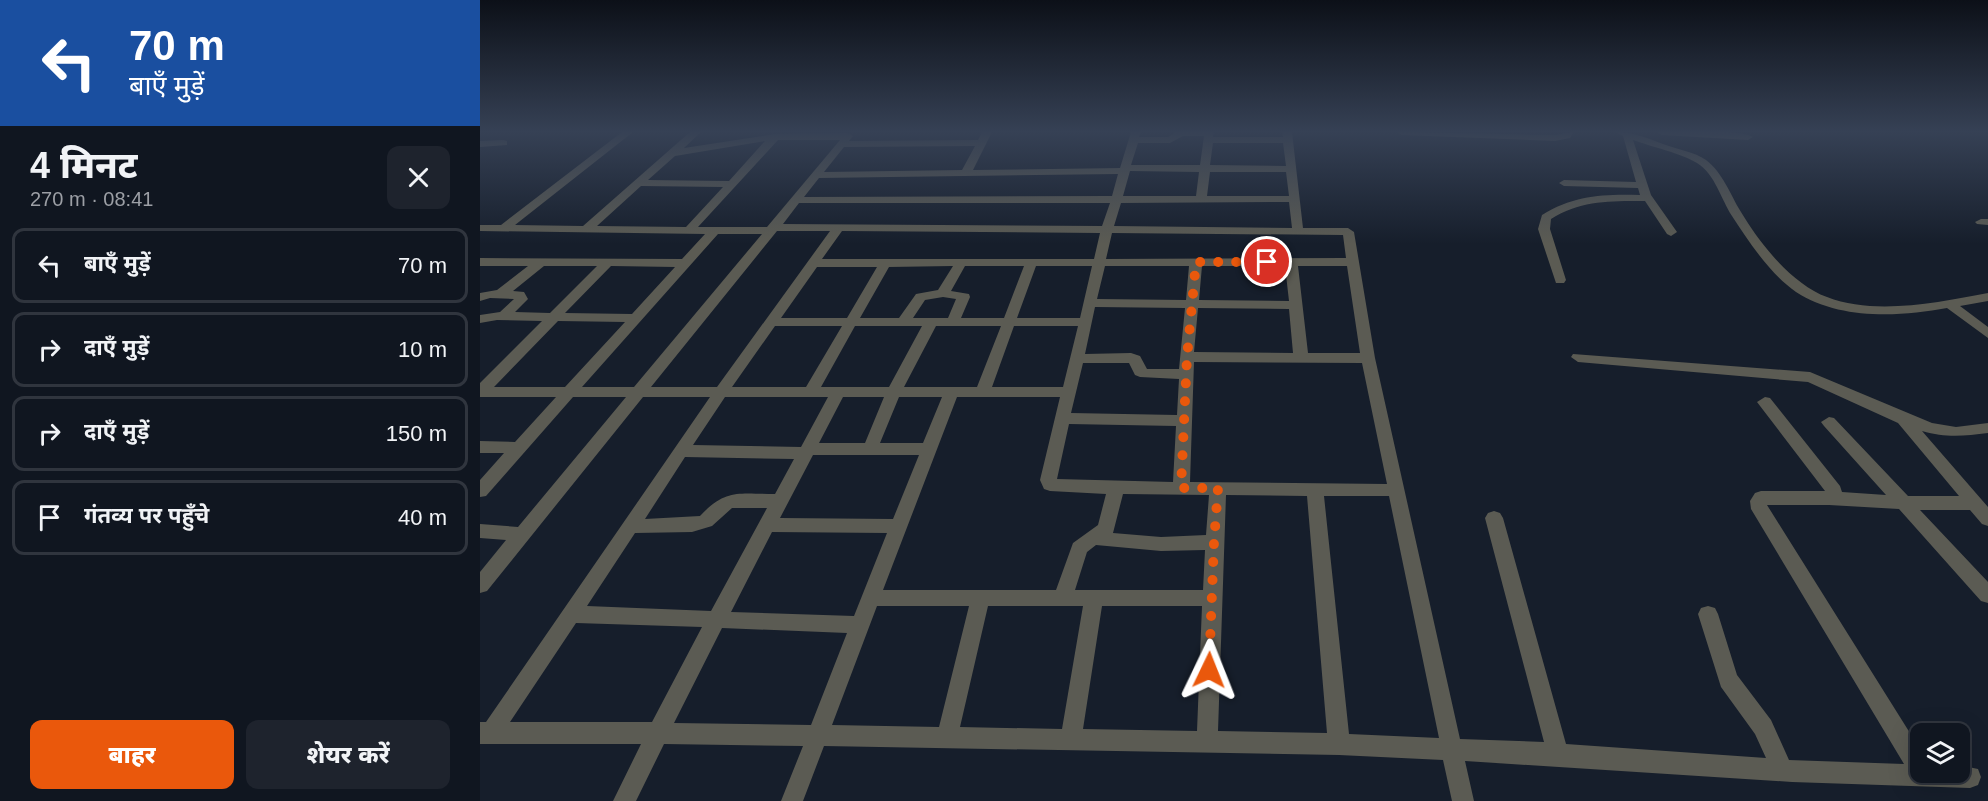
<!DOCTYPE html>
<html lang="hi">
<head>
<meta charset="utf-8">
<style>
	:root { --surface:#101620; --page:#1e232d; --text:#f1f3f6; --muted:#9c9fa5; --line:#30353e; --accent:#ea580c }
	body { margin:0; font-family:Helvetica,"Noto Sans Devanagari",sans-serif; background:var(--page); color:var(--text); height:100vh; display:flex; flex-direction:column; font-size:22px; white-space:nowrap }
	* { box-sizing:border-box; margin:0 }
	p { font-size:20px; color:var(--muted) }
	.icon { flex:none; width:33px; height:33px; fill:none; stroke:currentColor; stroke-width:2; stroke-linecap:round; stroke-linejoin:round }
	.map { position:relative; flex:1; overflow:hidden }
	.drawer { display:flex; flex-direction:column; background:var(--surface); width:480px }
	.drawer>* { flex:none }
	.guide { background:#1a4fa0; color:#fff; overflow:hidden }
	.tools { position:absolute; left:1430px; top:723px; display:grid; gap:12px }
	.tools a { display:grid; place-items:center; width:60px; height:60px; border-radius:12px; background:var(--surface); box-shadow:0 6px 24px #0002,0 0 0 2px var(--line); font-size:30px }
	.pin { position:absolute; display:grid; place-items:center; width:51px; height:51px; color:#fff; margin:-26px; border:3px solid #fff; border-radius:50%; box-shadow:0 2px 6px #0007 }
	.me { position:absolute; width:66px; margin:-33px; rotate:2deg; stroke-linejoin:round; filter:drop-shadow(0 0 4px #0008) }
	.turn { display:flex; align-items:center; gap:21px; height:126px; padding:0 30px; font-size:27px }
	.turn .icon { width:78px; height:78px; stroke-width:2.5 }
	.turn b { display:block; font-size:42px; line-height:51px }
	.round { display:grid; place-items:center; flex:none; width:63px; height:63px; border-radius:12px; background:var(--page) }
	.overview { display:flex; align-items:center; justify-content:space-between; height:102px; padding:0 30px }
	h1 { font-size:36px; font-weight:800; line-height:45px }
	.cta { display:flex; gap:12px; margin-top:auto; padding:12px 30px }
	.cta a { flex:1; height:69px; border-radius:12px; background:var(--accent); color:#fff; font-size:24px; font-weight:800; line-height:69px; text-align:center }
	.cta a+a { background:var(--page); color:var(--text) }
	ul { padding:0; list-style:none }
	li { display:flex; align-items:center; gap:18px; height:75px; margin:0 12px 9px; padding:0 18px; border:3px solid var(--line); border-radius:12px }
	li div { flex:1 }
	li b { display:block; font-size:22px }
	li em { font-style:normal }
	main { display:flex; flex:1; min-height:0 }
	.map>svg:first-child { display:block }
</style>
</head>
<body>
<main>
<section class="drawer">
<div class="guide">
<div class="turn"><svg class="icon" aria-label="left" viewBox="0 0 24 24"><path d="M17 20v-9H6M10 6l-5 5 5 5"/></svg><div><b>70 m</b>बाएँ मुड़ें</div></div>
</div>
<div class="overview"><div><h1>4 मिनट</h1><p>270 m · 08:41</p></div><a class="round"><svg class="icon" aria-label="close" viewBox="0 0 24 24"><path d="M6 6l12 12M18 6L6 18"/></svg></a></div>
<ul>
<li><svg class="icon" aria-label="left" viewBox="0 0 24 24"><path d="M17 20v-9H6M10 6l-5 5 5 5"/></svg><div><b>बाएँ मुड़ें</b></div><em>70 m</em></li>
<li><svg class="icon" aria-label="right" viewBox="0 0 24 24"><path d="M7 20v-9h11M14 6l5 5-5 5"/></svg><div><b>दाएँ मुड़ें</b></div><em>10 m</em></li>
<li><svg class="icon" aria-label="right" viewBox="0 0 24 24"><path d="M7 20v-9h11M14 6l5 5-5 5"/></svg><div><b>दाएँ मुड़ें</b></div><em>150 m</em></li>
<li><svg class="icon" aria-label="arrive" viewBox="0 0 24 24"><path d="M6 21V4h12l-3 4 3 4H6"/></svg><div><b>गंतव्य पर पहुँचे</b></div><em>40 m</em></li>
</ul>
<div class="cta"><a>बाहर</a><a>शेयर करें</a></div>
</section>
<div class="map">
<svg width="1508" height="801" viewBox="0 0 1508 801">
	<rect width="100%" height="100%" fill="#161e2b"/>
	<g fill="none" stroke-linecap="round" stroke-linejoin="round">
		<!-- street -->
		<path fill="#5b5b53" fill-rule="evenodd" d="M 142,132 L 153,132 L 35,225 L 103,226 L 210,132 L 221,132 L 204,148 L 295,134 L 368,133 L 373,136 L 369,141 L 498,140 L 502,132 L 512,132 L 493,170 L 640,168 L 651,132 L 661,132 L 659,137 L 688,137 L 696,132 L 734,132 L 733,137 L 803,137 L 802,132 L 812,132 L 823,228 L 868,228 L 874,232 L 895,358 L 980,739 L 1064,742 L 1005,518 L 1008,513 L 1014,511 L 1020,513 L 1023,518 L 1086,744 L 1286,758 L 1275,734 L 1241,687 L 1218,614 L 1221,608 L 1228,606 L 1235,608 L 1238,614 L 1257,675 L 1291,720 L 1309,760 L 1424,764 L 1271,509 L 1270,501 L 1275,493 L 1281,491 L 1345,491 L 1277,402 L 1285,397 L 1290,398 L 1360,486 L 1362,492 L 1406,495 L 1344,426 L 1341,422 L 1349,417 L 1354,418 L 1428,496 L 1479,496 L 1418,423 L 1328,382 L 1098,362 L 1091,357 L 1093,354 L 1330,372 L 1452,423 L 1476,427 L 1508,423 L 1508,433 C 1484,436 1466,438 1442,431 L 1508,507 L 1508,526 L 1502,524 L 1490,510 L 1440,510 L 1508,582 L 1508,603 L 1501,601 L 1419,509 L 1349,505 L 1287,505 L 1440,749 L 1440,772 L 1479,772 L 1479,765 L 1498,769 L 1501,777 L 1498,785 L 1490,788 L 1312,782 L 985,761 L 994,801 L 972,801 L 963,760 L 859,755 L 344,746 L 323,801 L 301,801 L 323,746 L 184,744 L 156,801 L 133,801 L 161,744 L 0,744 L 0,722 L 6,722 L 230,397 L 163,397 L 7,591 L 0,593 L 0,572 L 26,540 L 0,538 L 0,524 L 38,527 L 146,397 L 93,397 L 6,496 L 0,497 L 0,480 L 24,453 L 0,453 L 0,441 L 35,442 L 76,397 L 0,397 L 0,383 L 62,321 L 17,320 L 0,323 L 0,315 L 20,312 L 34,299 L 10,298 L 0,301 L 0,293 L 17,290 L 48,266 L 0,266 L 0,258 L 202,259 L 225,234 L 0,231 L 0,225 L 21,225 ZM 703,136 L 724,136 L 720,165 L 651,165 L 658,143 L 690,143 ZM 298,140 L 360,140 L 287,227 L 218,227 ZM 285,141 L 249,181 L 168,180 L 195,156 ZM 733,143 L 803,143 L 806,166 L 730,165 ZM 495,146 L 482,170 L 344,172 L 364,147 ZM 650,171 L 719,172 L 716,196 L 643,196 ZM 730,172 L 806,172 L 809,196 L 727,196 ZM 638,174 L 632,196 L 324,197 L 339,178 ZM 161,186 L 243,187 L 206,227 L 117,226 ZM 809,202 L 812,228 L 634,226 L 641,203 ZM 319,203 L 630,203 L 622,226 L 303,224 ZM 297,231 L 350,231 L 237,387 L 171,387 ZM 362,231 L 620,233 L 614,259 L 342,259 ZM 632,233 L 863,235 L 866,258 L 626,259 ZM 238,234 L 282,234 L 154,387 L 102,387 ZM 64,266 L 117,266 L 70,313 L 35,312 L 48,299 L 44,292 L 33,291 ZM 131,266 L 195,267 L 152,314 L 85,313 ZM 473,266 L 458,290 L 436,294 L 419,318 L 380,318 L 409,267 ZM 485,266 L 544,266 L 524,318 L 481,318 L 490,297 L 489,294 L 471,291 ZM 556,266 L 612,266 L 600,318 L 537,318 ZM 625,266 L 709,266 L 706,300 L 617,299 ZM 722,266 L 805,266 L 809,301 L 719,300 ZM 818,266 L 867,266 L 880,353 L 828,353 ZM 337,267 L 397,267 L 367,318 L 301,318 ZM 463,297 L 476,299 L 468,318 L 433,318 L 445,300 ZM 615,307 L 705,308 L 699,369 L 667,369 L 660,356 L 651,353 L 605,354 ZM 718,308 L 809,309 L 813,353 L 714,352 ZM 78,321 L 145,322 L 85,387 L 14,387 ZM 295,326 L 362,326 L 326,387 L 252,387 ZM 375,326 L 442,326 L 409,387 L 341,387 ZM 456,326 L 521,326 L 497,387 L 424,387 ZM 534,326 L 598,326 L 583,387 L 512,387 ZM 714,362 L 882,363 L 907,484 L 710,482 ZM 603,363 L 649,363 L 655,375 L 660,377 L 699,379 L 697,415 L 591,413 ZM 245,397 L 348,397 L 321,447 L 213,445 ZM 363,397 L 404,397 L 385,443 L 339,443 ZM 419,397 L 462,397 L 443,443 L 400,443 ZM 477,397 L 580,397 L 560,480 L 564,489 L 570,491 L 626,494 L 618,525 L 593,543 L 576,590 L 403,590 ZM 589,424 L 696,426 L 693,482 L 577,479 ZM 333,455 L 439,455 L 413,519 L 300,518 ZM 205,457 L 314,459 L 295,494 C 259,494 246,488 220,516 L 165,519 ZM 643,494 L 729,495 L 726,535 L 681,537 L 633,533 ZM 746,495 L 827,496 L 847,733 L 738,731 ZM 844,496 L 909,496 L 959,738 L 869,734 ZM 252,508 L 287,508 L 231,611 L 107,606 L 155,533 L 212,532 L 232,526 ZM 292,532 L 407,533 L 374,616 L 251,612 ZM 616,545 L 681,551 L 725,550 L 723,590 L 595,590 L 607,552 ZM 397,606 L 489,606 L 459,727 L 352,725 ZM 508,606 L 603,606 L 582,729 L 480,727 ZM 622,606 L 722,606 L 717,731 L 603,729 ZM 96,623 L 222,627 L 172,722 L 30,722 ZM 242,628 L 367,633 L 331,725 L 194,723 Z
			M 917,132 L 1075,135 L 1094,132 L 1090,138 L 1075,141 L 922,135 Z
			M 1135,132 C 1153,132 1167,138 1183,144 C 1196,149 1215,152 1226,160 C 1243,173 1250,194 1261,212 C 1280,244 1312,284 1347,297 C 1396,316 1459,302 1508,293 L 1508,301 L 1480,306 L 1508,327 L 1508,338 L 1467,308 C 1419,317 1359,320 1316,292 C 1290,274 1269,242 1252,216 C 1241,199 1235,174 1217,163 C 1201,153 1172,147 1153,140 L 1171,195 L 1197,232 L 1191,236 L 1187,234 L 1165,201 C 1131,201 1101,200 1071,219 L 1070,229 L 1086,280 L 1084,283 L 1076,283 L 1058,229 L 1062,215 C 1094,195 1124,194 1160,195 L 1158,188 L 1084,186 L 1079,183 L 1084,180 L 1156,182 L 1143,136 Z
			M 1177,132 C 1196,132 1261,129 1273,137 L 1268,140 L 1182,135 Z
			M 23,140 L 27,141 L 27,145 L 0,147 L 0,141 Z
			M 1501,219 L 1508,219 L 1508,225 L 1497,224 L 1495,222 Z"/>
	</g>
	<!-- sky -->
	<linearGradient id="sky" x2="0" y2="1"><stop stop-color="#0c1018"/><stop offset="0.54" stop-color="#364155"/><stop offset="1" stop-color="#364155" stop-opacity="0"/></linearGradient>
	<rect width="1508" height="244" fill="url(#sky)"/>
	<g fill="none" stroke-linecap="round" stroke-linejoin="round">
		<!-- route -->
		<path stroke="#ea580c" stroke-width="10" stroke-dasharray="0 18" d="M 729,670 L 734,542 L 738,488 L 701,488 L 707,357 L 716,262 L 787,262"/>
	</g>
</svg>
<div class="tools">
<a><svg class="icon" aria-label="layers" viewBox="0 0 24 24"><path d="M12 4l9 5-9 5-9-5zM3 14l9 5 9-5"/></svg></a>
</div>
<div class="pin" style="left:787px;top:262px;background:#d93025"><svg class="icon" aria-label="arrive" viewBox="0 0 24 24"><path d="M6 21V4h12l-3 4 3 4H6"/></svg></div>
<svg class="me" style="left:729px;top:670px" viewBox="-20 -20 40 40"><path d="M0-17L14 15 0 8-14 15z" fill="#ea580c" stroke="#fff" stroke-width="4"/></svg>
</div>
</main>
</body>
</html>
